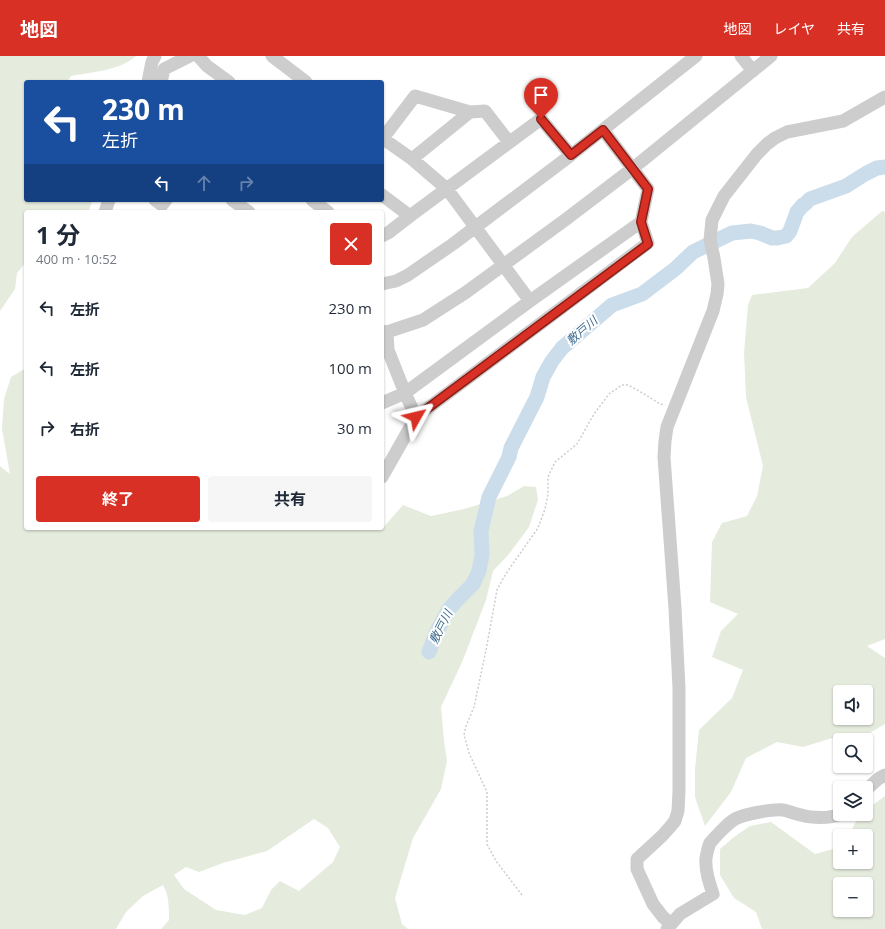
<!DOCTYPE html>
<html lang="ja">
<head>
<meta charset="utf-8">
<style>
	:root { --surface:#fff; --page:#f6f6f7; --text:#1f2937; --muted:#747a83; --accent:#d93025 }
	body { margin:0; font-family:"Open Sans","Noto Sans JP",sans-serif; background:var(--page); color:var(--text); height:100vh; display:flex; flex-direction:column; font-size:15px; white-space:nowrap }
	* { box-sizing:border-box; margin:0 }
	p { font-size:13px; color:var(--muted) }
	.icon { flex:none; width:22px; height:22px; fill:none; stroke:currentColor; stroke-width:2; stroke-linecap:round; stroke-linejoin:round }
	.map { position:relative; flex:1; overflow:hidden }
	.details { position:absolute; left:24px; top:154px; width:360px; height:320px; display:flex; flex-direction:column; background:var(--surface); border-radius:4px; box-shadow:0 1px 3px #0004 }
	.details>* { flex:none }
	.top-card { position:absolute; left:24px; top:24px; width:360px; height:122px; border-radius:4px; box-shadow:0 1px 3px #0004; background:#1a4fa0; color:#fff; overflow:hidden }
	.tools { position:absolute; left:833px; top:629px; display:grid; gap:8px }
	.tools a { display:grid; place-items:center; width:40px; height:40px; border-radius:4px; background:var(--surface); box-shadow:0 1px 3px #0004; font-size:20px }
	.pin { position:absolute; display:grid; place-items:center; width:34px; height:34px; color:#fff; margin:-41px -17px; border-radius:50% 50% 50% 0; rotate:-45deg; box-shadow:0 0 4px #0007 }
	.pin .icon { rotate:45deg }
	.me { position:absolute; width:44px; margin:-22px; rotate:53deg; stroke-linejoin:round; filter:drop-shadow(0 0 3px #0008) }
	.turn { display:flex; align-items:center; gap:14px; height:84px; padding:0 12px; font-size:18px }
	.turn .icon { width:52px; height:52px; stroke-width:2.5 }
	.turn b { display:block; font-size:28px; line-height:34px }
	.lanes { display:flex; align-items:center; height:38px; padding:0 12px; background:#0003; justify-content:center; gap:20px; direction:ltr }
	.lanes .off { opacity:.35 }
	.round { display:grid; place-items:center; flex:none; width:42px; height:42px; border-radius:4px; background:var(--page) }
	.summary { display:flex; align-items:center; justify-content:space-between; height:68px; padding:0 12px }
	h1 { font-size:24px; font-weight:700; line-height:30px }
	.cta { display:flex; gap:8px; margin-top:auto; padding:8px 12px }
	.cta a { flex:1; height:46px; border-radius:4px; background:var(--accent); color:#fff; font-size:16px; font-weight:700; line-height:46px; text-align:center }
	.cta a+a { background:var(--page); color:var(--text) }
	ul { padding:0; list-style:none }
	li { display:flex; align-items:center; gap:12px; height:60px; padding:0 12px }
	li div { flex:1 }
	li b { display:block; font-size:15px }
	li em { font-style:normal }
	header { display:flex; align-items:center; gap:24px; box-sizing:border-box; height:56px; padding:0 20px; background:var(--accent); color:#fff }
	header strong { font-size:19px }
	nav { display:flex; gap:22px; margin-inline-start:auto; font-size:14px }
	.map>svg:first-child { display:block }
</style>
</head>
<body>
<header>
<strong>地図</strong>
<nav><a>地図</a><a>レイヤ</a><a>共有</a></nav>
</header>
<div class="map">
<svg width="885" height="873" viewBox="0 0 885 873">
	<rect width="100%" height="100%" fill="#fff"/>
	<!-- green -->
	<path fill="#e5ecde" fill-rule="evenodd" d="M 0,0 L 136,0 C 119,15 92,16 71,20 L 67,26 L 26,26 L 26,144 L 93,144 L 88,156 L 26,156 L 26,206 L 17,217 L 15,233 L 0,255 Z
		M 882,155 L 885,156 L 885,583 L 867,590 L 885,602 L 885,668 L 858,684 L 853,684 L 839,680 L 803,691 L 777,686 L 746,702 L 731,736 L 705,770 L 695,741 L 695,713 L 699,674 L 732,642 L 743,614 L 712,601 L 721,575 L 738,558 L 710,546 L 712,486 L 722,467 L 747,460 L 757,440 L 763,410 L 746,341 L 744,297 L 748,249 L 752,239 L 808,232 L 835,207 L 852,181 ZM 840,636 L 866,636 L 866,662 L 840,662 Z
		M 26,312 L 26,472 L 371,472 L 382,473 L 403,449 L 431,460 L 464,453 L 507,440 L 524,430 L 536,431 L 538,444 L 529,471 L 509,498 L 493,515 L 486,544 L 463,604 L 441,651 L 444,685 L 447,705 L 441,733 L 413,782 L 395,842 L 402,868 L 408,873 L 161,873 L 169,864 C 169,852 169,839 163,829 L 143,840 L 126,856 L 116,873 L 0,873 L 0,410 L 10,418 L 2,373 L 4,343 L 11,321 ZM 314,763 L 328,772 L 340,791 L 333,806 L 299,835 L 280,825 L 271,834 L 262,852 L 245,859 L 216,854 L 184,833 L 174,819 L 186,811 L 199,816 L 223,807 L 267,795 Z
		M 885,740 L 885,873 L 762,873 L 756,856 L 734,842 L 720,819 L 720,793 L 734,781 L 750,770 L 771,766 L 815,798 L 840,791 L 840,806 L 866,806 L 866,780 L 849,780 L 855,767 L 864,758 L 866,758 L 866,756 L 874,748 ZM 840,828 L 866,828 L 866,854 L 840,854 Z"/>
	<g fill="none" stroke-linecap="round" stroke-linejoin="round">
		<!-- river -->
		<path stroke="#cbddeb" stroke-width="15" d="M 429,596 L 437,575 L 449,553 L 459,542 L 473,528 L 479,515 L 482,499 L 481,475 L 489,441 L 509,401 L 511,392 L 537,341 L 543,321 L 552,305 L 562,292 L 612,249 L 642,238 L 675,213 L 693,196 L 732,177 L 751,175 L 760,177 L 772,182 L 777,182 L 786,180 L 790,175 L 797,156 L 803,149 L 805,148 L 810,143 L 846,130 L 865,118 L 877,112 L 885,111"/>
		<!-- path -->
		<path stroke="#cdcdcd" stroke-width="1.5" stroke-dasharray="2 2" stroke-linecap="butt" d="M 522,839 L 496,805 L 487,788 L 487,736 L 469,697 L 464,679 L 466,670 L 474,651 L 486,594 L 497,534 L 504,521 L 514,506 L 538,472 L 545,453 L 548,438 L 548,421 L 555,406 L 577,388 L 594,358 L 609,338 L 622,329 L 628,329 L 646,339 L 660,348 L 665,349"/>
		<!-- minor -->
		<path stroke="#cdcdcd" stroke-width="13" d="M 198,0 L 207,10 L 229,26
			M 272,0 L 306,26
			M 741,0 L 753,15
			M 148,26 L 152,6 L 155,0
			M 161,26 L 164,13 L 190,0
			M 382,82 L 412,103 L 447,133 L 530,245
			M 383,82 L 415,40 L 470,56 L 485,55 L 509,86
			M 412,103 L 470,56
			M 382,139 L 410,160 L 541,63 L 571,99
			M 155,144 L 162,149 L 166,144
			M 232,144 L 249,156
			M 312,144 L 328,156
			M 105,156 L 109,144
			M 382,180 L 388,177 L 410,160
			M 382,228 L 396,225 L 408,219 L 453,188 L 571,99 L 696,0
			M 382,275 L 387,276 L 423,264 L 465,237 L 565,164 L 632,113 L 771,0
			M 382,347 L 405,337 L 530,245 L 641,166
			M 416,361 L 648,187 L 641,166 L 648,133 L 603,74
			M 382,421 L 416,361 L 405,337 L 388,294 L 387,276
			M 866,734 L 878,723 L 885,719
			M 671,868 L 663,861 L 653,848 L 637,813 L 637,803 L 662,780 L 670,771 L 675,765 L 678,755 L 679,735 L 679,632 L 675,552 L 664,401 L 665,385 L 667,371 L 713,255 L 717,238 L 718,228 L 714,202 L 710,184 L 712,164 L 724,140 L 757,98 L 767,88 L 775,82 L 787,76 L 843,65 L 885,41
			M 667,873 L 680,858 L 713,838 C 709,826 705,814 706,802 C 707,797 708,791 710,787 C 715,781 728,767 735,763 C 744,758 772,753 783,754 C 789,755 795,758 801,759 C 811,762 830,763 840,758"/>
	</g>
	<g fill="none" stroke-linecap="round" stroke-linejoin="round">
		<defs>
			<path id="route" d="M 416,361 L 648,188 L 641,166 L 648,133 L 603,74 L 571,99 L 541,63"/>
		</defs>
		<!-- route casing -->
		<use href="#route" stroke="#8d1f18" stroke-width="10"/>
		<!-- route -->
		<use href="#route" stroke="#d93025" stroke-width="7"/>
	</g>
	<g text-anchor="middle" stroke-width="4" stroke-linejoin="round" paint-order="stroke">
		<!-- water labels -->
		<g font-size="12" font-style="italic" fill="#3f6d90" stroke="#fff">
			<text transform="translate(582 275) rotate(-41)" y="4">敷戸川</text>
			<text transform="translate(441 571) rotate(-63)" y="4">敷戸川</text>
		</g>
	</g>
</svg>
<div class="tools">
<a><svg class="icon" aria-label="sound" viewBox="0 0 24 24"><path d="M4 9h4l5-4v14l-5-4H4zM17 9q2 3 0 6"/></svg></a>
<a><svg class="icon" aria-label="search" viewBox="0 0 24 24"><circle cx="10" cy="10" r="6"/><path d="M15 15l6 6"/></svg></a>
<a><svg class="icon" aria-label="layers" viewBox="0 0 24 24"><path d="M12 4l9 5-9 5-9-5zM3 14l9 5 9-5"/></svg></a>
<a>+</a>
<a>−</a>
</div>
<div class="pin" style="left:541px;top:63px;background:#d93025"><svg class="icon" aria-label="arrive" viewBox="0 0 24 24"><path d="M6 21V4h12l-3 4 3 4H6"/></svg></div>
<svg class="me" style="left:416px;top:361px" viewBox="-20 -20 40 40"><path d="M0-17L14 15 0 8-14 15z" fill="#d93025" stroke="#fff" stroke-width="4"/></svg>
<div class="top-card">
<div class="turn"><svg class="icon" aria-label="left" viewBox="0 0 24 24"><path d="M17 20v-9H6M10 6l-5 5 5 5"/></svg><div><b>230 m</b>左折</div></div>
<div class="lanes"><svg class="icon" aria-label="left" viewBox="0 0 24 24"><path d="M17 20v-9H6M10 6l-5 5 5 5"/></svg><svg class="icon off" aria-label="ahead" viewBox="0 0 24 24"><path d="M12 20V5M6 11l6-6 6 6"/></svg><svg class="icon off" aria-label="right" viewBox="0 0 24 24"><path d="M7 20v-9h11M14 6l5 5-5 5"/></svg></div>
</div>
<section class="details">
<div class="summary"><div><h1>1 分</h1><p>400 m · 10:52</p></div><a class="round" style="background:#d93025;color:#fff"><svg class="icon" aria-label="close" viewBox="0 0 24 24"><path d="M6 6l12 12M18 6L6 18"/></svg></a></div>
<ul>
<li><svg class="icon" aria-label="left" viewBox="0 0 24 24"><path d="M17 20v-9H6M10 6l-5 5 5 5"/></svg><div><b>左折</b></div><em>230 m</em></li>
<li><svg class="icon" aria-label="left" viewBox="0 0 24 24"><path d="M17 20v-9H6M10 6l-5 5 5 5"/></svg><div><b>左折</b></div><em>100 m</em></li>
<li><svg class="icon" aria-label="right" viewBox="0 0 24 24"><path d="M7 20v-9h11M14 6l5 5-5 5"/></svg><div><b>右折</b></div><em>30 m</em></li>
</ul>
<div class="cta"><a>終了</a><a>共有</a></div>
</section>
</div>
</body>
</html>
